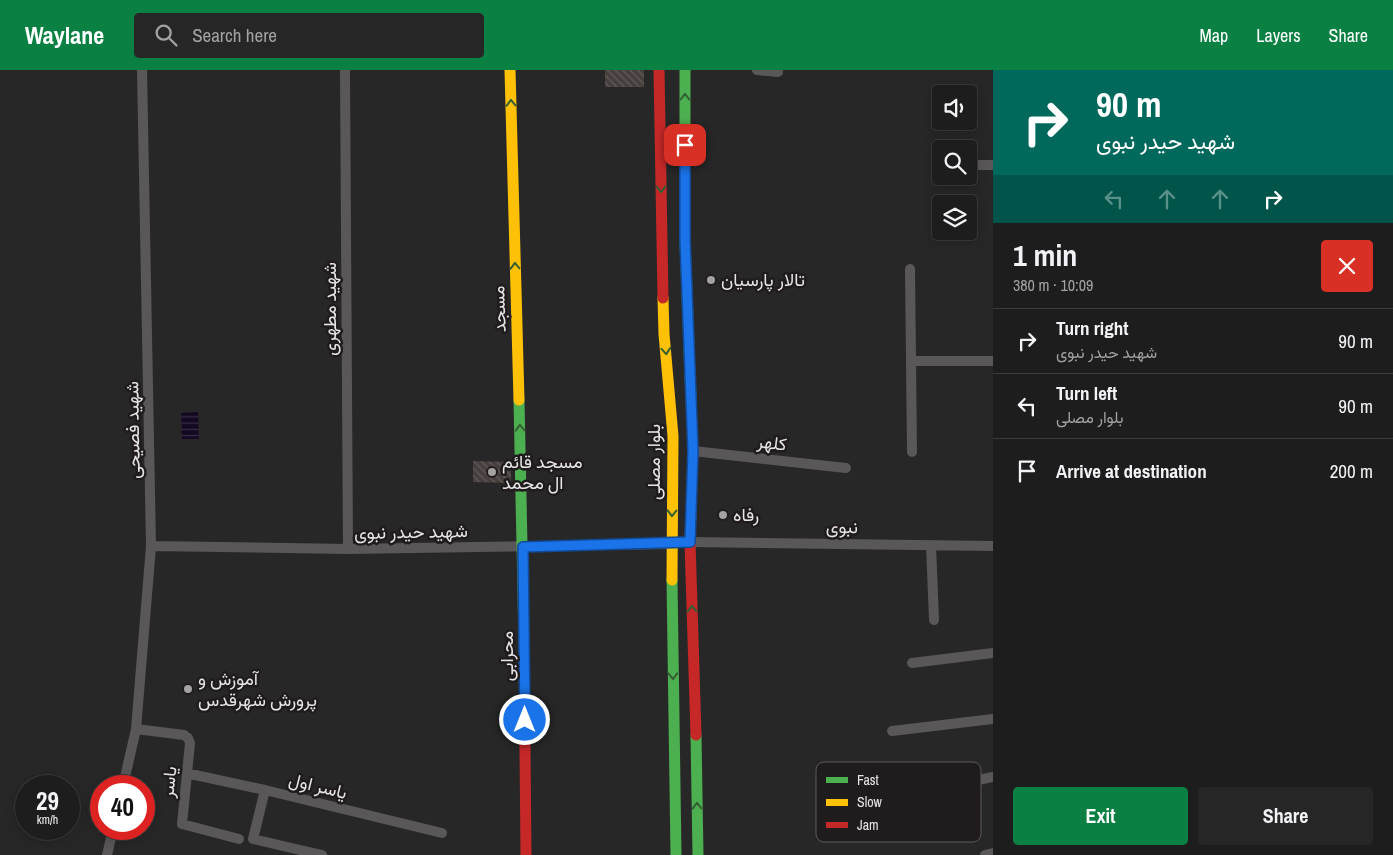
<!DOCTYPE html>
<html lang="en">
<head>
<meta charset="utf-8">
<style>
	:root { --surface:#1e1d1d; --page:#262626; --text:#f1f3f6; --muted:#a1a2a4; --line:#3c3b3b; --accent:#0b8043 }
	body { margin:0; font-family:"Archivo Narrow",Vazirmatn,sans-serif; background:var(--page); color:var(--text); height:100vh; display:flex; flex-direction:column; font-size:19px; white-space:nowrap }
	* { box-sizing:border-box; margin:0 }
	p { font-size:16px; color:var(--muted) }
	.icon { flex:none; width:28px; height:28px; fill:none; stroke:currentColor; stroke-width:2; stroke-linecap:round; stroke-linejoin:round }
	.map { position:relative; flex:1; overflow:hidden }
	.drawer { display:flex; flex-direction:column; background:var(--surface); width:400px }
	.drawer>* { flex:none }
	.hud { background:#00695c; color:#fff; overflow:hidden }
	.buttons { position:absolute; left:932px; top:15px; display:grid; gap:10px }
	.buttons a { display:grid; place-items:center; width:45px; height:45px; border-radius:5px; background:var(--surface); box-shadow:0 2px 12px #0003,0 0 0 1px var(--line); font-size:25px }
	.speed { position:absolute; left:15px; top:705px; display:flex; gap:10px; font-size:25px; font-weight:700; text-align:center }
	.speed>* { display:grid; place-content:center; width:65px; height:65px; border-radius:50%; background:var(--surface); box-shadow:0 2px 12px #0003,0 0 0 1px var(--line); line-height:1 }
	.speed small { font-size:12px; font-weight:400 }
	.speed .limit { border:8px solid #d22; background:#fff; color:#111 }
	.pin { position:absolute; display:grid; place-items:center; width:42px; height:42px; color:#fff; margin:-21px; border-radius:10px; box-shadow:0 2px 8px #0006 }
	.me { position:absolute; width:55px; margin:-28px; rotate:0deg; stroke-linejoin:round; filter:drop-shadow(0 0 4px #0008) }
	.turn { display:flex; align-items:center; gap:18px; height:105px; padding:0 20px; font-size:22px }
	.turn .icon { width:65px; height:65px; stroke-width:2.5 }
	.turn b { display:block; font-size:35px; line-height:42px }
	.lanes { display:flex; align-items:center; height:48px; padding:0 20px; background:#0003; justify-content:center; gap:25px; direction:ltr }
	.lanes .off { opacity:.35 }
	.round { display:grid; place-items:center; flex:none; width:52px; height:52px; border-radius:5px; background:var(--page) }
	.headline { display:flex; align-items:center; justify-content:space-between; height:85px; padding:0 20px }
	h1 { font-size:30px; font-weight:800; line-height:38px }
	.button { display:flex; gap:10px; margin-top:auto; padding:10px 20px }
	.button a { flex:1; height:58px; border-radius:5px; background:var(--accent); color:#fff; font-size:20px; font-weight:800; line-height:58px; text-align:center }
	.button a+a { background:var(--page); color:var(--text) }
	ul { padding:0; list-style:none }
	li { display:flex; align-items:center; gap:15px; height:65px; padding:0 20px; border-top:1px solid var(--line) }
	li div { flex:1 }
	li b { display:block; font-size:19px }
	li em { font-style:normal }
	header { display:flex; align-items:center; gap:30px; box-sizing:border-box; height:70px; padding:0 25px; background:var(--accent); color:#fff }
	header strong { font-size:24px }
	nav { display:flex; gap:28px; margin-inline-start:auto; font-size:18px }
	.search { width:350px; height:45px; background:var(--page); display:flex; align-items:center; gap:12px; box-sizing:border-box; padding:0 18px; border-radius:5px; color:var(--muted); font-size:19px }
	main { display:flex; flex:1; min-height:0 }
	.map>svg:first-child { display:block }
</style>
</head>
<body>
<header>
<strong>Waylane</strong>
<div class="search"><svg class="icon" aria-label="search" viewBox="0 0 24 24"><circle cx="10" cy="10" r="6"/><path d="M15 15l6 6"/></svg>Search here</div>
<nav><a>Map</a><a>Layers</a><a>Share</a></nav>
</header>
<main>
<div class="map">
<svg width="993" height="785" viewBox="0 0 993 785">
	<defs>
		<pattern id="water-rules" width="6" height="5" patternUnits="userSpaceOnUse" patternTransform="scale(1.25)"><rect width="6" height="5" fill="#140922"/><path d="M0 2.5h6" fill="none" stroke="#362d42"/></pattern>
		<pattern id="building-back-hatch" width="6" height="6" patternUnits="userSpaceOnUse" patternTransform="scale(1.25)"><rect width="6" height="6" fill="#463f3d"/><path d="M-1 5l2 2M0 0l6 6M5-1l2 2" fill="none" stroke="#615b59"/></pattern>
	</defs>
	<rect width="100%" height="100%" fill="#282727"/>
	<!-- water -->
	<path fill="url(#water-rules)" d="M 198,342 L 199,369 L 182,369 L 181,343 Z"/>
	<!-- building -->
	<path fill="url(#building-back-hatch)" d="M 605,0 L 644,0 L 644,17 L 605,17 Z
		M 473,391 L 511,392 L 511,413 L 473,412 Z"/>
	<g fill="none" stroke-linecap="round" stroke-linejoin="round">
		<!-- street -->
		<path stroke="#5a5759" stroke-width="10" d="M 345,0 L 348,479
			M 757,0 L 778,2
			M 969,95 L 993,95
			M 910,199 L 912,382
			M 911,291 L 993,291
			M 693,381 L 846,398
			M 690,472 L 993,476
			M 931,475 L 934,550
			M 151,476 L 348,479 L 671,474
			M 912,593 L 993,583
			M 136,659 L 184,665 L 188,668 L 190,673 L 182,754 L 239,769
			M 892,661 L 993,649
			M 186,703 L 265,720 L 442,763
			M 123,716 L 136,659 L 151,476 L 142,0
			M 265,720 L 253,769 L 322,785
			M 895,728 L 993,707
			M 107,785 L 113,759
			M 985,785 L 993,783"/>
		<!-- fast -->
		<path stroke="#4caf50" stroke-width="11" d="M 685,0 L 685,169 L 691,330
			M 519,330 L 524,571
			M 672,510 L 676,785
			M 696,665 L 698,785"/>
		<!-- slow -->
		<path stroke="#ffc107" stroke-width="11" d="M 510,0 L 519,330
			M 663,228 L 664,264 L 673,366 L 672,510"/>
		<!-- jam -->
		<path stroke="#c62828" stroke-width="11" d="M 659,0 L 663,228
			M 691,330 L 693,381 L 690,472 L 696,665
			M 524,571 L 526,785"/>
	</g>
	<!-- one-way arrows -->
	<defs><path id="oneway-chevron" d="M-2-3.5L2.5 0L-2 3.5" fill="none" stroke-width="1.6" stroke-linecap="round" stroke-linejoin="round" transform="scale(1.25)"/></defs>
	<g stroke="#345e34">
		<use href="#oneway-chevron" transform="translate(685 27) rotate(-90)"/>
		<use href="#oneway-chevron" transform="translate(511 33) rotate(-92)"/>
		<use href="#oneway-chevron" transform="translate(661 119) rotate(89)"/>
		<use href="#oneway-chevron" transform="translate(515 196) rotate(-92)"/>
		<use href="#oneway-chevron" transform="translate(666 281) rotate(85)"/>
		<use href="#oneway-chevron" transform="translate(520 358) rotate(-92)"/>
		<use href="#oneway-chevron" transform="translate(672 443) rotate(91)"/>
		<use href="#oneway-chevron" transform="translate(692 539) rotate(-92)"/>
		<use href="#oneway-chevron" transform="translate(673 606) rotate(89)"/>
		<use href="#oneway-chevron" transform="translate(697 736) rotate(-91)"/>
	</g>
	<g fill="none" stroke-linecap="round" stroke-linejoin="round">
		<defs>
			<path id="route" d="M 525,650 L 523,477 L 690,472 L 693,381 L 685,169 L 685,75"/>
		</defs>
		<!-- route casing -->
		<use href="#route" stroke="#114b97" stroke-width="12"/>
		<!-- route -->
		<use href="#route" stroke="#1a73e8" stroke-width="9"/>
	</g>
	<!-- markers -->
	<g fill="#a4a2a2" stroke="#201c1d" stroke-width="2">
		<circle cx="711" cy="210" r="5"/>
		<circle cx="492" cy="402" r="5"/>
		<circle cx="723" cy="445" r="5"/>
		<circle cx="188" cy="619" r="5"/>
	</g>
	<g text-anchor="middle" stroke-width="5" stroke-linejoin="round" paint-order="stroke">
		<!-- poi labels -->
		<g font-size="18" fill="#e7e4e5" stroke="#201c1d" text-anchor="start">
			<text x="721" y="216">تالار پارسیان</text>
			<text x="502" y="398">مسجد قائم<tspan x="502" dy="21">ال محمد</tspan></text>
			<text x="733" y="451">رفاه</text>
			<text x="198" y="615">آموزش و<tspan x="198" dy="21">پرورش شهرقدس</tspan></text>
		</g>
		<!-- street labels -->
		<g font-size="18" fill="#e7e4e5" stroke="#201c1d">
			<text transform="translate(330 239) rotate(-90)" y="6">شهید مطهری</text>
			<text transform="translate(499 239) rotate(-92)" y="6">مسجد</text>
			<text transform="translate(133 360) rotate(-91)" y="6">شهید فصیحی</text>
			<text transform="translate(772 373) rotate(7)" y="6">کلهر</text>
			<text transform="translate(654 392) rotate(-90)" y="6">بلوار مصلی</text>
			<text transform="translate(842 457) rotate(1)" y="6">نبوی</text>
			<text transform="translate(411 462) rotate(-1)" y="6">شهید حیدر نبوی</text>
			<text transform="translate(507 586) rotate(-90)" y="6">محرابی</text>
			<text transform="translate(169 712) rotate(-84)" y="6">یاسر</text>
			<text transform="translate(318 716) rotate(14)" y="6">یاسر اول</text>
		</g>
	</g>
	<!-- legend -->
	<rect x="816" y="692" width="165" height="80" rx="8" fill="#201c1d" stroke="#5c5859" stroke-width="1"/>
	<rect x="826" y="707" width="22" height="6" fill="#4caf50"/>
	<rect x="826" y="729" width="22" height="7" fill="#ffc107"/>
	<rect x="826" y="752" width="22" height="6" fill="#c62828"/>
	<g font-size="14" fill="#e7e4e5">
		<text x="857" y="715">Fast</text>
		<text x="857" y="737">Slow</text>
		<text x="857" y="760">Jam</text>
	</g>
</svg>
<div class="buttons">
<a><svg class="icon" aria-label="sound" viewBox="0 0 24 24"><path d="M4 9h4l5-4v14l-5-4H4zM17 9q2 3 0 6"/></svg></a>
<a><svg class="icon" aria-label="search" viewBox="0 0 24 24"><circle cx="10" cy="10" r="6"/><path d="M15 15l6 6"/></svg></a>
<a><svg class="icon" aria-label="layers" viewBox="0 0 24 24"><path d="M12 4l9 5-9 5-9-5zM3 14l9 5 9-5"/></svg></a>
</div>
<div class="speed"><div>29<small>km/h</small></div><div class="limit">40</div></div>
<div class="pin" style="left:685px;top:75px;background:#d93025"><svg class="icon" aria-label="arrive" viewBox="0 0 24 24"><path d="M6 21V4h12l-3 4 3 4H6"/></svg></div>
<svg class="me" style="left:525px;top:650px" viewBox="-20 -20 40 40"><circle r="17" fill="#1a73e8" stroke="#fff" stroke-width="3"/><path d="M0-11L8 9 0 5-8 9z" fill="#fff"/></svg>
</div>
<section class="drawer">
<div class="hud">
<div class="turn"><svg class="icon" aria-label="right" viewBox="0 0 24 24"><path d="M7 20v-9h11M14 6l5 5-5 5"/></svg><div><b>90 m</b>شهید حیدر نبوی</div></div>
<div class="lanes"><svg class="icon off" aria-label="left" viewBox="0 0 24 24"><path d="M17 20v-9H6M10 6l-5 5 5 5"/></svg><svg class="icon off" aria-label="ahead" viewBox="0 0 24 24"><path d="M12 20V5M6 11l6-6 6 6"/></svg><svg class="icon off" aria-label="ahead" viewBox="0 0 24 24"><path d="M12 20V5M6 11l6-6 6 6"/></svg><svg class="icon" aria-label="right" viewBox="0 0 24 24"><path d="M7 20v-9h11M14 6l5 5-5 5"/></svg></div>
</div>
<div class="headline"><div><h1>1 min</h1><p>380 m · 10:09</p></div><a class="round" style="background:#d93025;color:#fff"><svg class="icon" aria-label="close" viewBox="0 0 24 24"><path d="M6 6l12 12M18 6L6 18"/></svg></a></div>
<ul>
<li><svg class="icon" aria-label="right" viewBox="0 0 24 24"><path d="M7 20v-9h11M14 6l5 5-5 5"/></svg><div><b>Turn right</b><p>شهید حیدر نبوی</p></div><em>90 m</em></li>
<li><svg class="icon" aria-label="left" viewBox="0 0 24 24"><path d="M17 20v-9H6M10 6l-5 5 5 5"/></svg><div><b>Turn left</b><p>بلوار مصلی</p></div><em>90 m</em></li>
<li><svg class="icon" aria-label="arrive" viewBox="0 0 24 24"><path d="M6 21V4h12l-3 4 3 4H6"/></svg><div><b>Arrive at destination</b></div><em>200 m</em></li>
</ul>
<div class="button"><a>Exit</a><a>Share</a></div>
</section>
</main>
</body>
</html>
